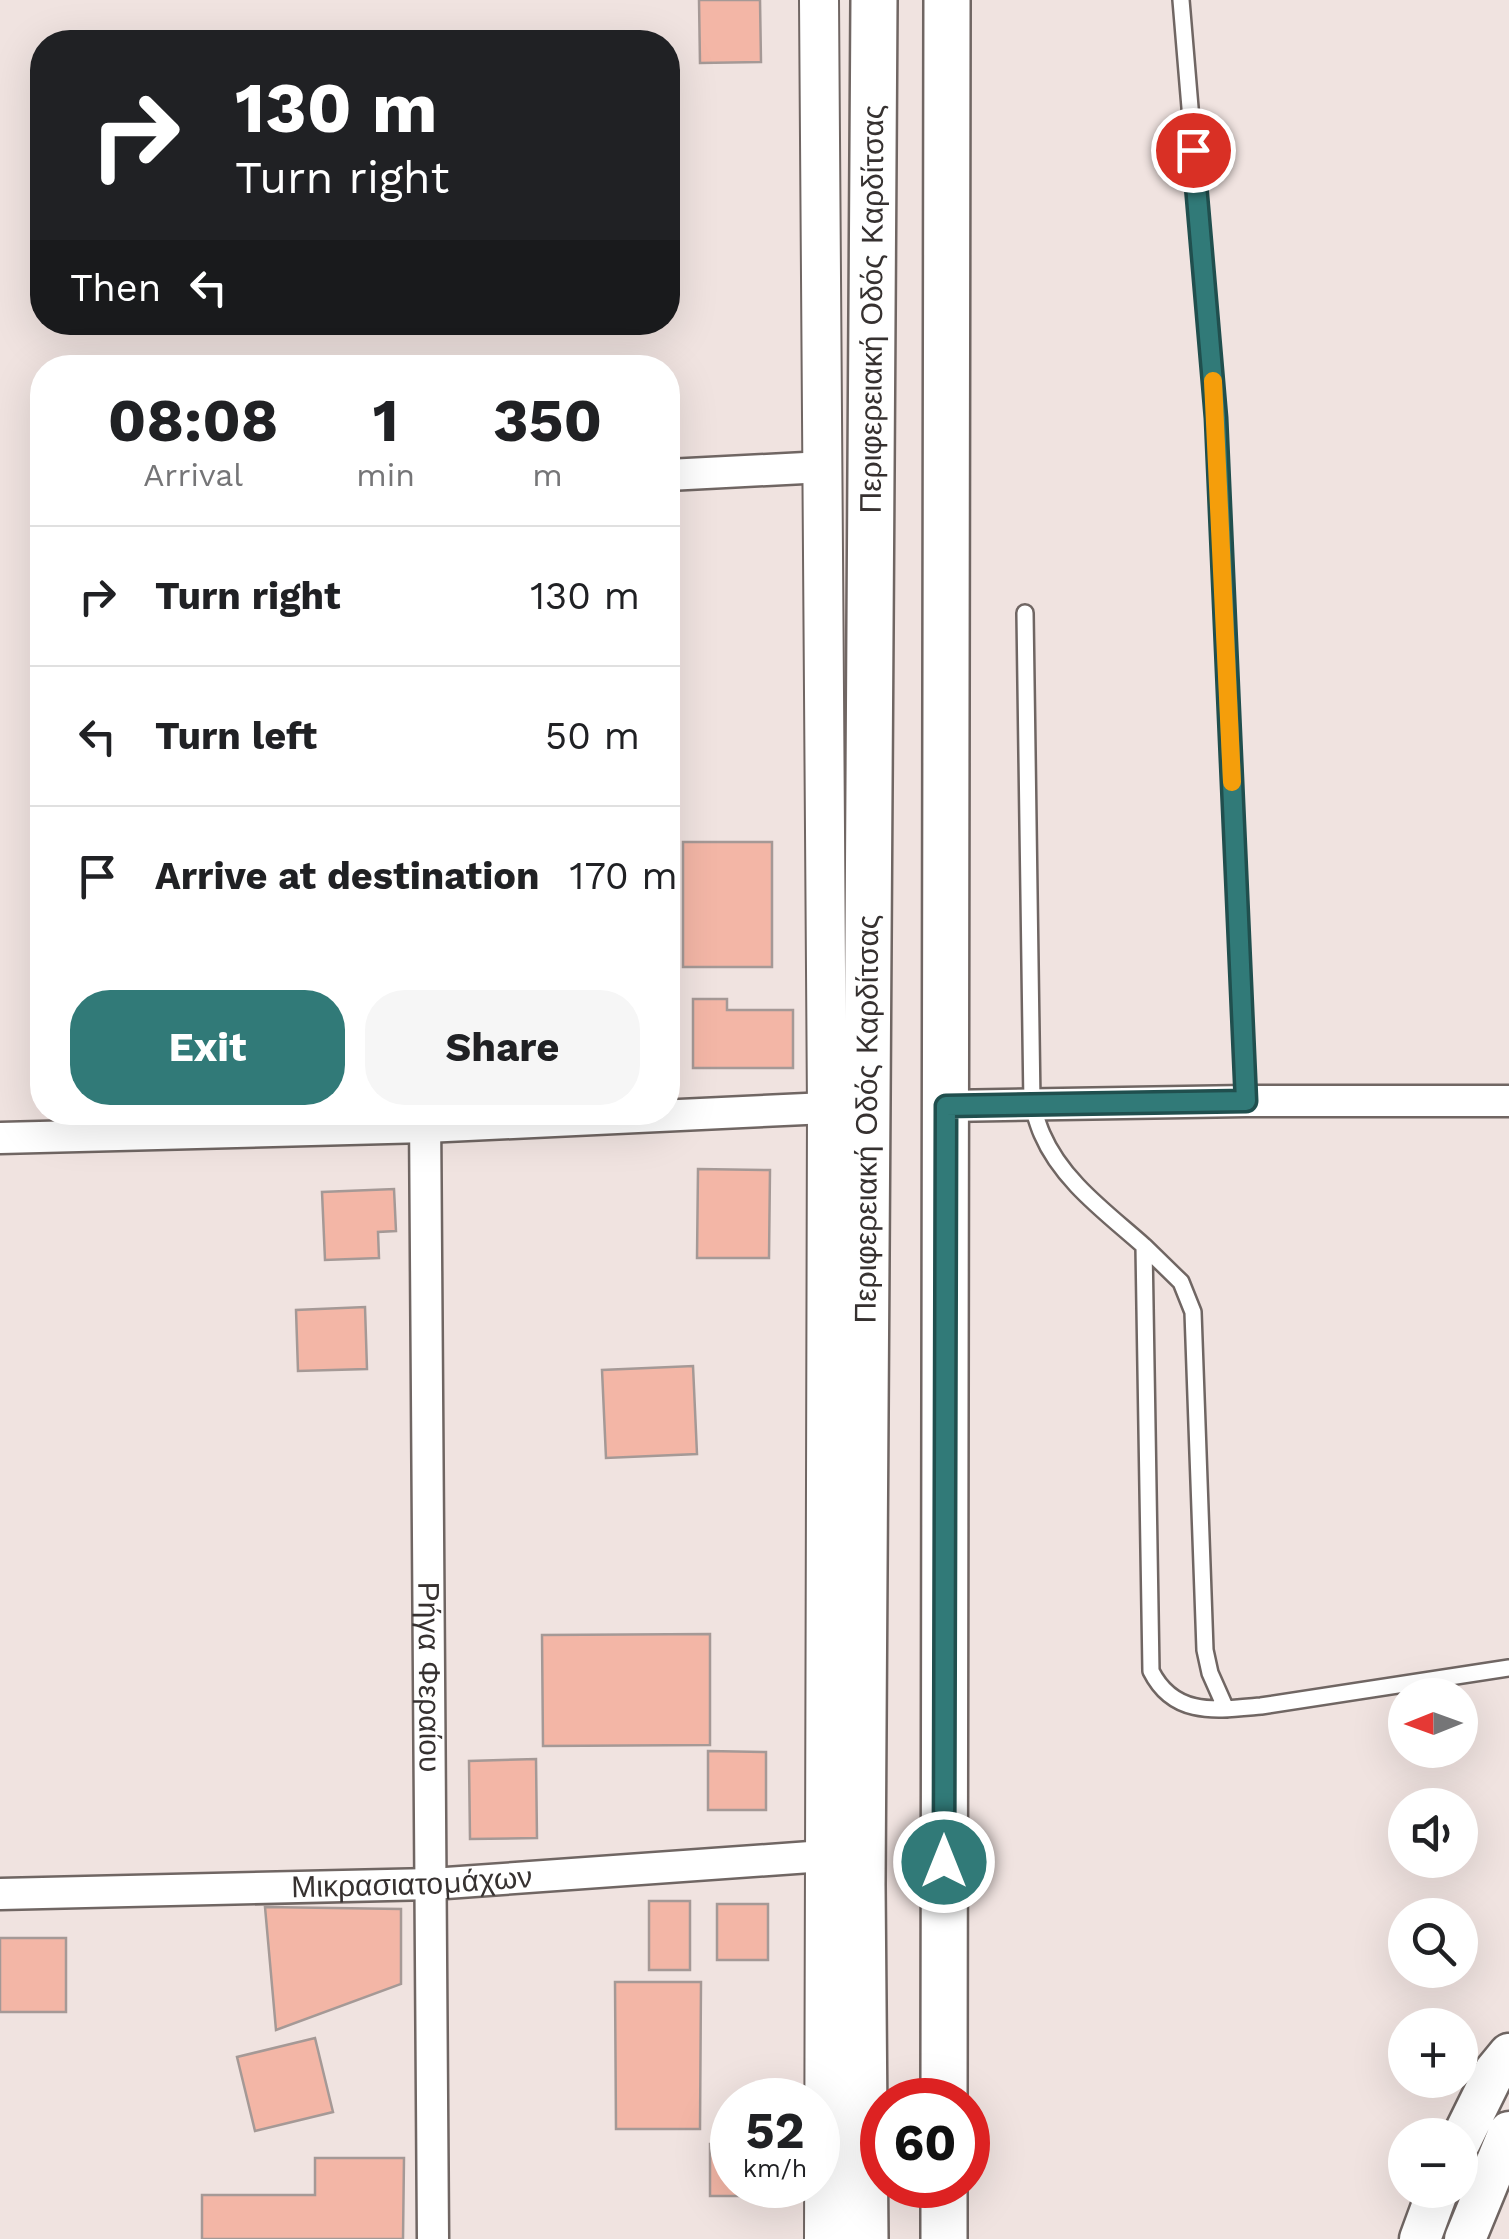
<!DOCTYPE html>
<html lang="en">
<head>
<meta charset="utf-8">
<style>
	:root { --surface:#fff; --page:#f6f6f6; --text:#202124; --muted:#757577; --line:#e0e0e0; --accent:#317a78 }
	body { margin:0; font-family:"Work Sans",sans-serif; background:var(--page); color:var(--text); height:100vh; display:flex; flex-direction:column; font-size:38px; white-space:nowrap }
	* { box-sizing:border-box; margin:0 }
	p { font-size:32px; color:var(--muted) }
	.icon { flex:none; width:55px; height:55px; fill:none; stroke:currentColor; stroke-width:2; stroke-linecap:round; stroke-linejoin:round }
	.map { position:relative; flex:1; overflow:hidden }
	.drawer { position:absolute; left:30px; top:355px; width:650px; height:770px; display:flex; flex-direction:column; background:var(--surface); border-radius:40px; box-shadow:0 10px 40px #0002 }
	.drawer>* { flex:none }
	.banner { position:absolute; left:30px; top:30px; width:650px; height:305px; border-radius:40px; box-shadow:0 10px 40px #0002; background:#202124; color:#fff; overflow:hidden }
	.needle { width:65px; rotate:269deg }
	.tools { position:absolute; left:1388px; top:1678px; display:grid; gap:20px }
	.tools a { display:grid; place-items:center; width:90px; height:90px; border-radius:50%; background:var(--surface); box-shadow:0 10px 40px #0002; font-size:50px }
	.speed { position:absolute; left:710px; top:2078px; display:flex; gap:20px; font-size:50px; font-weight:700; text-align:center }
	.speed>* { display:grid; place-content:center; width:130px; height:130px; border-radius:50%; background:var(--surface); box-shadow:0 10px 40px #0002; line-height:1 }
	.speed small { font-size:25px; font-weight:400 }
	.speed .limit { border:15px solid #d22; background:#fff; color:#111 }
	.pin { position:absolute; display:grid; place-items:center; width:85px; height:85px; color:#fff; margin:-42px; border:5px solid #fff; border-radius:50%; box-shadow:0 2px 10px #0007 }
	.me { position:absolute; width:110px; margin:-55px; rotate:0deg; stroke-linejoin:round; filter:drop-shadow(0 0 8px #0008) }
	.turn { display:flex; align-items:center; gap:35px; height:210px; padding:0 40px; font-size:45px }
	.turn .icon { width:130px; height:130px; stroke-width:2.5 }
	.turn b { display:block; font-size:70px; line-height:85px }
	.then { display:flex; align-items:center; height:95px; padding:0 40px; background:#0003; gap:20px; font-size:38px }
	.eta { display:flex; justify-content:space-evenly; align-items:center; height:170px; text-align:center }
	.eta b { font-size:60px; font-weight:700; line-height:70px }
	.action { display:flex; gap:20px; margin-top:auto; padding:20px 40px }
	.action a { flex:1; height:115px; border-radius:40px; background:var(--accent); color:#fff; font-size:40px; font-weight:700; line-height:115px; text-align:center }
	.action a+a { background:var(--page); color:var(--text) }
	ul { padding:0; list-style:none }
	li { display:flex; align-items:center; gap:30px; height:140px; padding:0 40px; border-top:2px solid var(--line) }
	li div { flex:1 }
	li b { display:block; font-size:38px }
	li em { font-style:normal }
	.map>svg:first-child { display:block }
</style>
</head>
<body>
<div class="map">
<svg width="1509" height="2239" viewBox="0 0 1509 2239">
	<rect width="100%" height="100%" fill="#f0e3e0"/>
	<!-- building -->
	<path fill="#f3b6a6" stroke="#a59996" stroke-width="2.5" d="M 699,0 L 760,0 L 761,62 L 700,63 Z
		M 683,842 L 772,842 L 772,967 L 683,967 Z
		M 693,999 L 727,999 L 727,1010 L 793,1010 L 793,1068 L 693,1068 Z
		M 698,1169 L 770,1170 L 769,1258 L 697,1258 Z
		M 394,1189 L 396,1231 L 378,1232 L 379,1258 L 325,1260 L 322,1192 Z
		M 365,1307 L 367,1369 L 298,1371 L 296,1310 Z
		M 693,1366 L 697,1454 L 606,1458 L 602,1370 Z
		M 710,1634 L 710,1745 L 543,1746 L 542,1635 Z
		M 708,1751 L 766,1752 L 766,1810 L 708,1810 Z
		M 536,1759 L 537,1838 L 470,1839 L 469,1761 Z
		M 649,1901 L 690,1901 L 690,1970 L 649,1970 Z
		M 717,1904 L 768,1904 L 768,1960 L 717,1960 Z
		M 265,1907 L 401,1909 L 401,1984 L 276,2030 Z
		M 0,1938 L 66,1938 L 66,2012 L 0,2012 Z
		M 615,1982 L 701,1982 L 700,2129 L 616,2129 Z
		M 315,2038 L 333,2112 L 255,2131 L 237,2057 Z
		M 710,2144 L 732,2144 L 732,2185 L 789,2185 L 789,2196 L 710,2196 Z
		M 315,2158 L 404,2158 L 403,2239 L 202,2239 L 202,2195 L 315,2195 Z"/>
	<g fill="none" stroke-linecap="round" stroke-linejoin="round">
		<defs>
			<path id="service" d="M 1181,0 L 1216,418 L 1246,1101
				M 1025,613 L 1032,1104 C 1035,1114 1038,1125 1042,1134 C 1062,1181 1107,1213 1144,1246 L 1151,1671 C 1174,1717 1216,1710 1261,1706 L 1509,1668
				M 1144,1246 L 1181,1282 L 1193,1312 L 1205,1650 L 1210,1673 L 1226,1709"/>
			<g id="minor">
				<path d="M 668,475 L 824,467"/>
				<path d="M 946,1106 L 1246,1101 L 1509,1101"/>
				<path id="s1" d="M 425,1112 L 433,2239"/>
				<path d="M 0,1138 L 426,1127 L 827,1108"/>
				<path id="s2" d="M 0,1894 L 432,1884 L 824,1856"/>
			</g>
			<path id="tertiary" d="M 819,0 L 827,1108 L 824,2239"/>
			<path id="secondary" d="M 1460,2142 L 1495,2071 L 1509,2054
				M 1420,2239 L 1438,2190
				M 1465,2239 L 1509,2132"/>
			<g id="primary">
				<path d="M 944,2100 L 947,0"/>
				<path id="s3" d="M 865,2239 L 862,1885 L 874,0"/>
				<path d="M 944,2239 L 944,2185"/>
			</g>
		</defs>
		<!-- service casing -->
		<use href="#service" stroke="#706663" stroke-width="20"/>
		<!-- minor casing -->
		<use href="#minor" stroke="#706663" stroke-width="35"/>
		<!-- tertiary casing -->
		<use href="#tertiary" stroke="#706663" stroke-width="42"/>
		<!-- secondary casing -->
		<use href="#secondary" stroke="#706663" stroke-width="45"/>
		<!-- primary casing -->
		<use href="#primary" stroke="#706663" stroke-width="50"/>
		<!-- service -->
		<use href="#service" stroke="#fff" stroke-width="15"/>
		<!-- minor -->
		<use href="#minor" stroke="#fff" stroke-width="30"/>
		<!-- tertiary -->
		<use href="#tertiary" stroke="#fff" stroke-width="38"/>
		<!-- secondary -->
		<use href="#secondary" stroke="#fff" stroke-width="40"/>
		<!-- primary -->
		<use href="#primary" stroke="#fff" stroke-width="45"/>
	</g>
	<g fill="none" stroke-linecap="round" stroke-linejoin="round">
		<defs>
			<path id="route" d="M 944,1862 L 946,1106 L 1246,1101 L 1216,418 L 1193,150"/>
		</defs>
		<!-- route casing -->
		<use href="#route" stroke="#204f4e" stroke-width="25"/>
		<!-- route -->
		<use href="#route" stroke="#317a78" stroke-width="18"/>
		<!-- slow -->
		<path stroke="#f59e0b" stroke-width="18" d="M 1213,381 L 1232,782"/>
	</g>
	<g text-anchor="middle" stroke-width="9" stroke-linejoin="round" paint-order="stroke">
		<!-- street labels -->
		<g font-size="30" fill="#363130" stroke="#fdf0ed">
			<text dy="10" stroke="none"><textPath href="#s3" startOffset="1930">Περιφερειακή Οδός Καρδίτσας</textPath></text>
			<text dy="10" stroke="none"><textPath href="#s3" startOffset="1120">Περιφερειακή Οδός Καρδίτσας</textPath></text>
			<text dy="10" stroke="none"><textPath href="#s1" startOffset="565">Ρήγα Φεραίου</textPath></text>
			<text dy="10" stroke="none"><textPath href="#s2" startOffset="412">Μικρασιατομάχων</textPath></text>
		</g>
	</g>
</svg>
<div class="tools">
<a><svg class="needle" viewBox="-14 -14 28 28"><path d="M0-13l5 13h-10z" fill="#e53935"/><path d="M0 13l5-13h-10z" fill="#757577"/></svg></a>
<a><svg class="icon" aria-label="sound" viewBox="0 0 24 24"><path d="M4 9h4l5-4v14l-5-4H4zM17 9q2 3 0 6"/></svg></a>
<a><svg class="icon" aria-label="search" viewBox="0 0 24 24"><circle cx="10" cy="10" r="6"/><path d="M15 15l6 6"/></svg></a>
<a>+</a>
<a>−</a>
</div>
<div class="speed"><div>52<small>km/h</small></div><div class="limit">60</div></div>
<div class="pin" style="left:1193px;top:150px;background:#d93025"><svg class="icon" aria-label="arrive" viewBox="0 0 24 24"><path d="M6 21V4h12l-3 4 3 4H6"/></svg></div>
<svg class="me" style="left:944px;top:1862px" viewBox="-20 -20 40 40"><circle r="17" fill="#317a78" stroke="#fff" stroke-width="3"/><path d="M0-11L8 9 0 5-8 9z" fill="#fff"/></svg>
<div class="banner">
<div class="turn"><svg class="icon" aria-label="right" viewBox="0 0 24 24"><path d="M7 20v-9h11M14 6l5 5-5 5"/></svg><div><b>130 m</b>Turn right</div></div>
<div class="then">Then<svg class="icon" aria-label="left" viewBox="0 0 24 24"><path d="M17 20v-9H6M10 6l-5 5 5 5"/></svg></div>
</div>
<section class="drawer">
<div class="eta">
<div><b>08:08</b><p>Arrival</p></div>
<div><b>1</b><p>min</p></div>
<div><b>350</b><p>m</p></div>
</div>
<ul>
<li><svg class="icon" aria-label="right" viewBox="0 0 24 24"><path d="M7 20v-9h11M14 6l5 5-5 5"/></svg><div><b>Turn right</b></div><em>130 m</em></li>
<li><svg class="icon" aria-label="left" viewBox="0 0 24 24"><path d="M17 20v-9H6M10 6l-5 5 5 5"/></svg><div><b>Turn left</b></div><em>50 m</em></li>
<li><svg class="icon" aria-label="arrive" viewBox="0 0 24 24"><path d="M6 21V4h12l-3 4 3 4H6"/></svg><div><b>Arrive at destination</b></div><em>170 m</em></li>
</ul>
<div class="action"><a>Exit</a><a>Share</a></div>
</section>
</div>
</body>
</html>
